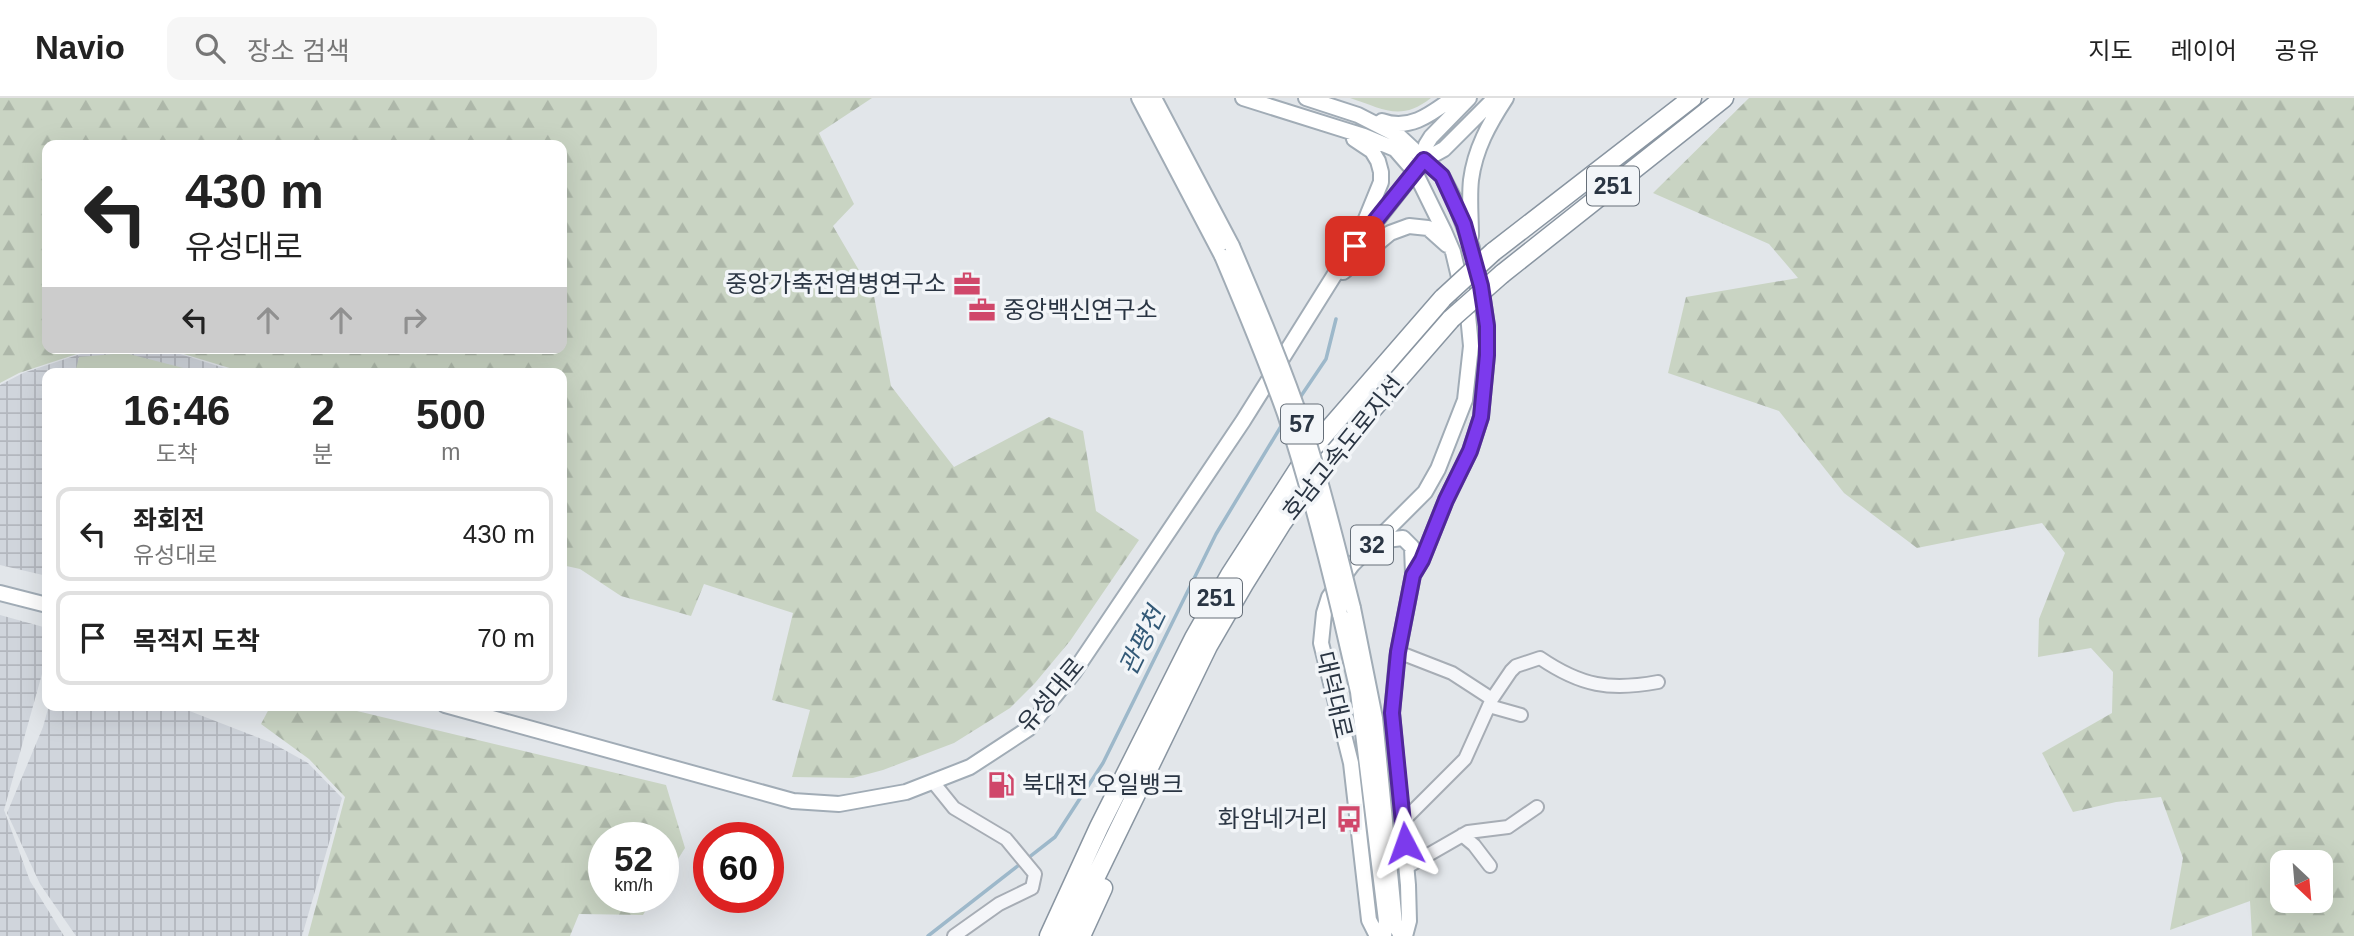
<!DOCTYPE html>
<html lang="ko">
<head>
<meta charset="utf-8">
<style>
	:root { --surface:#fff; --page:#f6f6f6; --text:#222; --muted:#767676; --line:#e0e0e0 }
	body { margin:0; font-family:Helvetica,"Noto Sans KR",sans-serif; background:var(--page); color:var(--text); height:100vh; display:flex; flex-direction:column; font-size:26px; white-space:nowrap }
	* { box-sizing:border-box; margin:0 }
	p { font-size:23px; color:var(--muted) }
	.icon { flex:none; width:38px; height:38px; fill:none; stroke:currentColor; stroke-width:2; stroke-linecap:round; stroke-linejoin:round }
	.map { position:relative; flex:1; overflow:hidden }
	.drawer { position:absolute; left:42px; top:270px; width:525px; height:343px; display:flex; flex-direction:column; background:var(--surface); border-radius:14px; box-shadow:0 7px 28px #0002 }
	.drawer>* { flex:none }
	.guide { position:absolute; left:42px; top:42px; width:525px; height:214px; border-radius:14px; box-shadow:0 7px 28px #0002; background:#fff; color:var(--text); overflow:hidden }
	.needle { width:46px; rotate:154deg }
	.tools { position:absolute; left:2270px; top:752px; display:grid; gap:14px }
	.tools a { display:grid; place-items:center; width:63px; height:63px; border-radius:14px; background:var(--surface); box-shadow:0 7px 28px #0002; font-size:35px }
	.speed { position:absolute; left:588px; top:724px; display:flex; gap:14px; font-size:35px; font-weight:700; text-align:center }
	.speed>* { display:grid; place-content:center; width:91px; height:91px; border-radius:50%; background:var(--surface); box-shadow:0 7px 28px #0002; line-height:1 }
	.speed small { font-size:18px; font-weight:400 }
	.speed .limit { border:10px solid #d22; background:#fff; color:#111 }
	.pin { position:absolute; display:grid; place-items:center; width:60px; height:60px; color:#fff; margin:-30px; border-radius:14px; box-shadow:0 4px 10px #0006 }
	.me { position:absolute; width:77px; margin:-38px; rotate:356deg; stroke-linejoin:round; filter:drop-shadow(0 0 5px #0008) }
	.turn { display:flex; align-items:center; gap:24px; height:147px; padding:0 28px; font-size:32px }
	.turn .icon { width:91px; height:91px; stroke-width:2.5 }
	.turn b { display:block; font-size:49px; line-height:60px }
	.lanes { display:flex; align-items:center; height:66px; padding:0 28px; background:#0003; justify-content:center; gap:35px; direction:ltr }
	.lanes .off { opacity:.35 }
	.eta { display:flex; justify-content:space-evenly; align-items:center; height:119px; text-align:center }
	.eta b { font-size:42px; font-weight:700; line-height:49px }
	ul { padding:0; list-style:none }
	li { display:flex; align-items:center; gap:21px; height:94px; margin:0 14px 10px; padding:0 14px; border:4px solid var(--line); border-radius:14px }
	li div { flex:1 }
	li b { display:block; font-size:26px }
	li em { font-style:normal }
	header { display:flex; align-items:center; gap:42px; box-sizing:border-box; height:98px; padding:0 35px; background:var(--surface); border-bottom:2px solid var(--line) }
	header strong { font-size:33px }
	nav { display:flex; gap:38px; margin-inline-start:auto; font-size:24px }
	.search { width:490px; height:63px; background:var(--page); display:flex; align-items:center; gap:18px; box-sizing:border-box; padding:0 24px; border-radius:14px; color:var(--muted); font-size:26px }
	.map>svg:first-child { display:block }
</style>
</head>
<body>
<header>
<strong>Navio</strong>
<div class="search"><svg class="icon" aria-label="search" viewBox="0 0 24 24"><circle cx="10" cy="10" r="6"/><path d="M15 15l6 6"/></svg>장소 검색</div>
<nav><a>지도</a><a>레이어</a><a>공유</a></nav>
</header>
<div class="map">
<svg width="2354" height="838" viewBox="0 0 2354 838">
	<defs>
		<pattern id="industrial-grid" width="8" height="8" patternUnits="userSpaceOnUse" patternTransform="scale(1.75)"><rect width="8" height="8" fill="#d0d5dc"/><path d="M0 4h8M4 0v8" fill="none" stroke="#b3b7be"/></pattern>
		<pattern id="forest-firs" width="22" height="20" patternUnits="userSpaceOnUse" patternTransform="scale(1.75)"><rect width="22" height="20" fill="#c9d4c3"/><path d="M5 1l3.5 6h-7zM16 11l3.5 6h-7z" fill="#adb7a9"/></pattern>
	</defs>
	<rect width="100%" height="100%" fill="#e2e6ea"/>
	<!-- industrial -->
	<path fill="url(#industrial-grid)" d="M 99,250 L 161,250 L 240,275 L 47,275 L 47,478 L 0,467 L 0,287 L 23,275 Z
		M 0,517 L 47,530 L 47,558 L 4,712 L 30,783 L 64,838 L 0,838 Z
		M 49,607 L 174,607 L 272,645 L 308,665 L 342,700 L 302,838 L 76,838 L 40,786 L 7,715 L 43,629 Z"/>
	<!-- forest -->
	<path fill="url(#forest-firs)" fill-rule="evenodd" d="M 0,0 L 872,0 L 819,35 L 854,106 L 833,128 L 874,198 L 891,288 L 954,369 L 1049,319 L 1083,333 L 1096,413 L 1139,442 L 1070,543 L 1035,585 L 1010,610 L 954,645 L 883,672 L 853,680 L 792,679 L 810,612 L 772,602 L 793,515 L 704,486 L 691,518 L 621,498 L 580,471 L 562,467 L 562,275 L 246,275 L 164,250 L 562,250 L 562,47 L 47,47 L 47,250 L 95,250 L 19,275 L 0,285 Z
		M 1749,0 L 2354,0 L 2354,838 L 2252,838 L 2250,803 L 2170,832 L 2183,760 L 2161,699 L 2116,704 L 2073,714 L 2042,655 L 2112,615 L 2113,574 L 2091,550 L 2038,559 L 2039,521 L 2065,455 L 2042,425 L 1917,450 L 1844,395 L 1779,313 L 1668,275 L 1686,199 L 1798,180 L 1769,146 L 1653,95 ZM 2282,765 L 2320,765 L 2320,803 L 2282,803 Z
		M 271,607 L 332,607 L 666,687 L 685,750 L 663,784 L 663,740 L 604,740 L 604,800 L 653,800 L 643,817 L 579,816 L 570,838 L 308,838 L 345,699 L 309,661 L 261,626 Z"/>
	<!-- park -->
	<path fill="#c9d4c3" d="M 1350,0 L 1431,0 C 1400,24 1384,11 1350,0 Z
		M 125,255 L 203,275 L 75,275 L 79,259 Z"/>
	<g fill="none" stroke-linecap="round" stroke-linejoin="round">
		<!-- stream -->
		<path stroke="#9db8ca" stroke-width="3.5" d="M 1299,301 L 1326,261 L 1336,221
			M 928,838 L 1055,739 L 1103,665 L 1216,436 L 1283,325"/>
		<defs>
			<path id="minor" d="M 1398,554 L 1452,575 L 1492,601
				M 1489,608 L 1521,617
				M 933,684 L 954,710 L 1006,741 L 1035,776 L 1032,790 L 999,806 L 954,838
				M 1404,722 L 1465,661 L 1492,601 L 1511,573 L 1516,568 L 1540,560 C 1581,588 1610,593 1658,584
				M 1462,737 L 1474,747 L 1490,768
				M 1407,769 L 1468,734 L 1508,729 L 1537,709"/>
			<path id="major" d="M 1139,0 L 1222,158
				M 1154,0 L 1232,148
				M 1243,0 L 1364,38 L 1395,51 L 1415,74 L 1444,133 L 1453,154 L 1468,217 L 1471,248 L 1465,302 L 1438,371 L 1425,394 L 1352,467 L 1329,499 L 1324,515 L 1321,545 L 1351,665 L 1369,822 L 1377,838
				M 1306,0 L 1358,17 L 1399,38 L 1442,78 L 1453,99 L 1472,150 L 1481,188 L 1487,228 L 1487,257 L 1481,319 L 1470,353 L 1446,402 L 1422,462 L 1413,477 L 1397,560 L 1392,615 L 1408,787 L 1409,823 L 1405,838
				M 1382,23 C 1410,33 1431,16 1453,0
				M 1354,41 L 1372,53 L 1378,63 L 1381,74 L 1381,84 L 1359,138
				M 1424,62 L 1444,51 L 1495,0
				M 1471,138 C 1471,120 1469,100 1471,82 C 1475,51 1489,26 1506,0
				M 1343,174 L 1390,135 L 1409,128 L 1428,130 L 1447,147
				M 1377,443 L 1403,440 L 1412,449 L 1413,476
				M 0,495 L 47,507
				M 1353,510 L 1375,620 L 1395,826 L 1401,838
				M 1340,516 L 1358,594 L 1386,823 L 1384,838
				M 445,607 L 793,703 L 839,706 L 906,694 L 970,669 L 1028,631 L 1074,574 L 1243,323 L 1335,176 L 1424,62 L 1426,47 L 1431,39 L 1469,0"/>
			<path id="highway" d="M 1493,154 L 1692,0
				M 1502,176 L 1724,0
				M 1049,838 L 1099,729 L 1194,540 L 1230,477 L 1310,353 L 1443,200
				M 1067,838 L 1208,548 L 1244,486 L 1282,425 L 1323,368 L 1451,221
				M 1081,838 L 1103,790"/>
		</defs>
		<!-- minor casing -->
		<use href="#minor" stroke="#a7adb5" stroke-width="16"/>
		<!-- major casing -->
		<use href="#major" stroke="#a1acb6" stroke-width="18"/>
		<!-- highway casing -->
		<use href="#highway" stroke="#8995a1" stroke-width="21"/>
		<!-- minor -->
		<use href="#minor" stroke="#f5f6f9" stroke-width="12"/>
		<!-- major -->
		<use href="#major" stroke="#fff" stroke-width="14"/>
		<!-- highway -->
		<use href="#highway" stroke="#fff" stroke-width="18"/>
		<defs>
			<path id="major-bridge" d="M 1232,148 C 1258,209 1284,270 1305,333 C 1324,391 1338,451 1353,510
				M 1222,158 C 1244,210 1266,262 1285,316 C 1307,382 1324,449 1340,516"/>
			<path id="highway-bridge" d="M 1443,200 L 1493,154
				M 1451,221 L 1502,176"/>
		</defs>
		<!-- major-bridge casing -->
		<use href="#major-bridge" stroke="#a1acb6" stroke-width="18" stroke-linecap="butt"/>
		<!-- highway-bridge casing -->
		<use href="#highway-bridge" stroke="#8995a1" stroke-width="21" stroke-linecap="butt"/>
		<!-- major-bridge -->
		<use href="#major-bridge" stroke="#fff" stroke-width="14"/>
		<!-- highway-bridge -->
		<use href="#highway-bridge" stroke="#fff" stroke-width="18"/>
	</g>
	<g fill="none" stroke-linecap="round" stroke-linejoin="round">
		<defs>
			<path id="route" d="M 1355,148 L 1424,62 L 1442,78 L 1464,126 L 1481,188 L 1487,228 L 1487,257 L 1481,319 L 1470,353 L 1446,402 L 1422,462 L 1413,477 L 1398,554 L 1392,615 L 1405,745"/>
		</defs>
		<!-- route casing -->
		<use href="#route" stroke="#51269a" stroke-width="18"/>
		<!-- route -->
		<use href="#route" stroke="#7c3aed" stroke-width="12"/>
	</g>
	<!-- icons -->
	<defs>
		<symbol id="office-bare" viewBox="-9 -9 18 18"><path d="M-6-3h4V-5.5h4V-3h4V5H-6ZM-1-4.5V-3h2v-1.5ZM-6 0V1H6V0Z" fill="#d0476a" stroke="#f2f5f8" stroke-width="2.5" paint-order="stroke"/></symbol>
		<symbol id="fuel-bare" viewBox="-9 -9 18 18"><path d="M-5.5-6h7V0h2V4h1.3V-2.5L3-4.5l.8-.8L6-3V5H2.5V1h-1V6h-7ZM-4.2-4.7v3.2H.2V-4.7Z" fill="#d0476a" stroke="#f2f5f8" stroke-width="2.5" paint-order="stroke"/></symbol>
		<symbol id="bus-bare" viewBox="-9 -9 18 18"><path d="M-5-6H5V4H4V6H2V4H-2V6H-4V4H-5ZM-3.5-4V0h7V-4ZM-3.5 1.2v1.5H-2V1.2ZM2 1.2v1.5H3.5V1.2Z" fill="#d0476a" stroke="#f2f5f8" stroke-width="2.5" paint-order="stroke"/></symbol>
	</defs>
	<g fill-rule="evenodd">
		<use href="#office-bare" x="948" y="167" width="38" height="38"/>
		<use href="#office-bare" x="963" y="193" width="38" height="38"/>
		<use href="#fuel-bare" x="982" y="668" width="38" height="38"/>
		<use href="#bus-bare" x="1330" y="702" width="38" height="38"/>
	</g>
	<g text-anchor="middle" stroke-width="7" stroke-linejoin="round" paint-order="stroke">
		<!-- shield labels -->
		<g fill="#f2f5f8" stroke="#666f79" stroke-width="2">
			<rect x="1587" y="68.5" width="52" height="39" rx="5"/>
			<rect x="1281" y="306.5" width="42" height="39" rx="5"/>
			<rect x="1351" y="427.5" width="42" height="39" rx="5"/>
			<rect x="1190" y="480.5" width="52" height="39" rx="5"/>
		</g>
		<g font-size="23" font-weight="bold" fill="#2a3543">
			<text x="1613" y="96">251</text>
			<text x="1302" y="334">57</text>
			<text x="1372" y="455">32</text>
			<text x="1216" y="508">251</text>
		</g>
		<!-- poi labels -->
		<g font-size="24" fill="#2a3543" stroke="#f2f5f8" text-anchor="end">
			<text x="946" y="194">중앙가축전염병연구소</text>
			<text x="1003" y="220" text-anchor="start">중앙백신연구소</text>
			<text x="1022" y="695" text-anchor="start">북대전 오일뱅크</text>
			<text x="1328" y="729">화암네거리</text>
		</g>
		<!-- street labels -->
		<g font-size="24" fill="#2a3543" stroke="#f2f5f8">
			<text transform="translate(1343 350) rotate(-51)" y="8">호남고속도로지선</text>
			<text transform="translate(1051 597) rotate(-50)" y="8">유성대로</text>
			<text transform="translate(1334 597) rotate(77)" y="8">대덕대로</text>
		</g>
		<!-- water labels -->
		<g font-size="26" font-style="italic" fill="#335977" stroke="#f2f5f8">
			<text transform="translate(1142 543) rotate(-64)" y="9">관평천</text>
		</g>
	</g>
</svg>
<div class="tools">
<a><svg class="needle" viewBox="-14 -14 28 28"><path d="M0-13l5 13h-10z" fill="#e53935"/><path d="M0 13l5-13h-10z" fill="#767676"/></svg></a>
</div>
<div class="speed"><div>52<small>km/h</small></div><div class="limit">60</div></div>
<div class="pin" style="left:1355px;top:148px;background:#d93025"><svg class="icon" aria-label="arrive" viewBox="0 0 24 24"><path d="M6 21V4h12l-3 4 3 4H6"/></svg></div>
<svg class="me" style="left:1405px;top:745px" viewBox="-20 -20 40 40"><path d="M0-17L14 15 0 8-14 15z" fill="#7c3aed" stroke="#fff" stroke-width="4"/></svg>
<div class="guide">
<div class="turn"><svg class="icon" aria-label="left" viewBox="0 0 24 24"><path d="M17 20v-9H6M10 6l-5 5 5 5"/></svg><div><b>430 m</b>유성대로</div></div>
<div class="lanes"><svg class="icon" aria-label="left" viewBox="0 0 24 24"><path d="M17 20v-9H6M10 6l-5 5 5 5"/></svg><svg class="icon off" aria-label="ahead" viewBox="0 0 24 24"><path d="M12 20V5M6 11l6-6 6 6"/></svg><svg class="icon off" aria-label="ahead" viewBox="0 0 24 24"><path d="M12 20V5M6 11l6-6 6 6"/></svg><svg class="icon off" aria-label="right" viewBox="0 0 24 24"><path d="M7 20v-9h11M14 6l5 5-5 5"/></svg></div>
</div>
<section class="drawer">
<div class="eta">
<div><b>16:46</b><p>도착</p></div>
<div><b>2</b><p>분</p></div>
<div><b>500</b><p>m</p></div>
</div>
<ul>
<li><svg class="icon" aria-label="left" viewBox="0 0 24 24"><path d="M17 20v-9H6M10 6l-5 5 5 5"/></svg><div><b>좌회전</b><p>유성대로</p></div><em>430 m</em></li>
<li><svg class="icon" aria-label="arrive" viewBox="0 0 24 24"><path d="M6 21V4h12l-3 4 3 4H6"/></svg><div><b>목적지 도착</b></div><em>70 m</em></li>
</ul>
</section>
</div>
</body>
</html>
